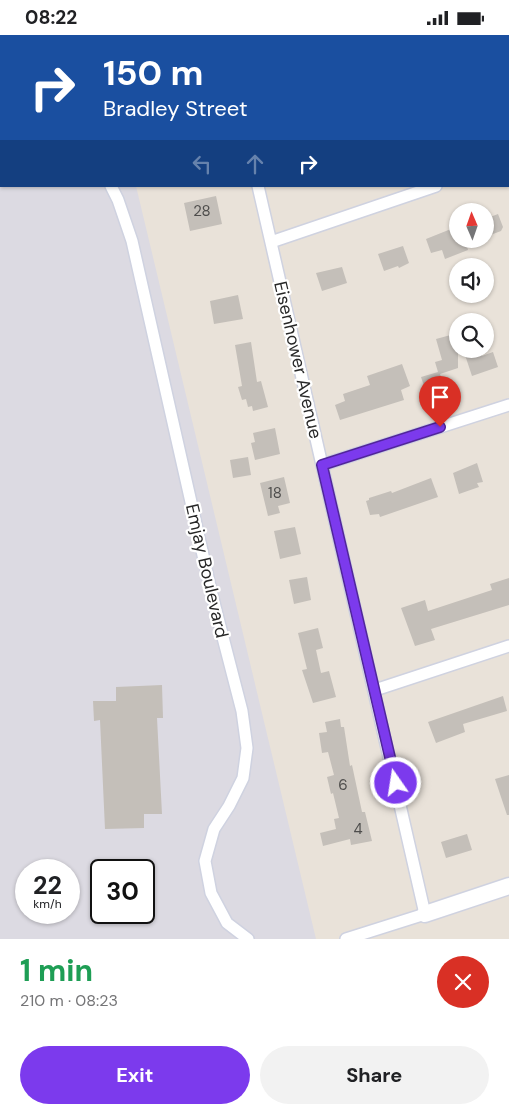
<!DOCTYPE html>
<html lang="en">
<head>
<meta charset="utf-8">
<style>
	:root { --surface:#fff; --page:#f2f2f2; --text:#202124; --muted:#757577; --accent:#7c3aed }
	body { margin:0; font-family:"DM Sans",sans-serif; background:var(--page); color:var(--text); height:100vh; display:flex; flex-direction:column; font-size:19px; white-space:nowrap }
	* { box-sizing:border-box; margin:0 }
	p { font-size:16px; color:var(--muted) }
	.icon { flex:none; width:28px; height:28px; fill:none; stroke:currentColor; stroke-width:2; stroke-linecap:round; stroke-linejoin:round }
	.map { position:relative; height:904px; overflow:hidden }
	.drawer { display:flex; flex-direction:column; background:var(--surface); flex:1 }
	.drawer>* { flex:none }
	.hud { position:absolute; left:0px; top:0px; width:510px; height:152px; box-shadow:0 1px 4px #0004; background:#1a4fa0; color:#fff; overflow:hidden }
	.needle { width:32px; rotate:358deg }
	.fabs { position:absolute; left:449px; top:168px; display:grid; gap:10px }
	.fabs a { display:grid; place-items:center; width:45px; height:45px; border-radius:50%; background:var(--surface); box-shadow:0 1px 4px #0004; font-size:25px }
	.speed { position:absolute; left:15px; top:824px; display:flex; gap:10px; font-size:25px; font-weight:700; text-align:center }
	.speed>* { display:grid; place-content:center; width:65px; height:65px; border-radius:50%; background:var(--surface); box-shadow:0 1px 4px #0004; line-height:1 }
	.speed small { font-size:12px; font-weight:400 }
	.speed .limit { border:2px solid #111; border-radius:8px; background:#fff; color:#111 }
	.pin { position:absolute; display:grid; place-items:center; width:42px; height:42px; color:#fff; margin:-51px -21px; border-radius:50% 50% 50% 0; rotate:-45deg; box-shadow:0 0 5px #0007 }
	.pin .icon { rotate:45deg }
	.me { position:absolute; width:55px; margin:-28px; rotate:347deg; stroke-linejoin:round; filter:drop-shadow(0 0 4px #0008) }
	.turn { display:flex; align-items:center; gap:18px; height:105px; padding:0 20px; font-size:22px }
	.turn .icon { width:65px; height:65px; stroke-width:2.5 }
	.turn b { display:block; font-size:35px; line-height:42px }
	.lanes { display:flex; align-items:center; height:48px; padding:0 20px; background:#0003; justify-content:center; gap:25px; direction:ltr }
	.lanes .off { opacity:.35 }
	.round { display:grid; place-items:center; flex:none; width:52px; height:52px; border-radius:26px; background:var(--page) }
	.overview { display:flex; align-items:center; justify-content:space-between; height:85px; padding:0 20px }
	h1 { font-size:30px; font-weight:700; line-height:38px; color:#1e9e55 }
	.action { display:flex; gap:10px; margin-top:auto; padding:10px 20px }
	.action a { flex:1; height:58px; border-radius:30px; background:var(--accent); color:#fff; font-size:20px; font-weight:700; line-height:58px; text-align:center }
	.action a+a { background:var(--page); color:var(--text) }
	.status { display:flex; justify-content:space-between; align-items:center; height:35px; padding:0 25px; background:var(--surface); direction:ltr }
	.status svg { height:14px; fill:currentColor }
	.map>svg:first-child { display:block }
</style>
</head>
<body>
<div class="status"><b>08:22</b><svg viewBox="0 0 49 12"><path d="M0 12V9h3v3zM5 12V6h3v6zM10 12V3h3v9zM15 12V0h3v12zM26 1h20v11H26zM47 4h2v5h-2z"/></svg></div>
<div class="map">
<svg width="509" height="904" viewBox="0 0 509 904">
	<rect width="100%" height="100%" fill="#e9e2d9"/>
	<!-- industrial -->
	<path fill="#dcdae2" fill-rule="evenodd" d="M 0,0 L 99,0 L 100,1 L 1,1 L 1,151 L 136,151 L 316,904 L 0,904 ZM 26,835 L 69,835 L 69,878 L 26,878 ZM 101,835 L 144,835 L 144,878 L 101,878 Z"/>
	<!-- building -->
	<path fill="#c4bfb9" d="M 216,161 L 222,189 L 190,196 L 184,168 Z
		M 498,179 L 503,192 L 501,196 L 485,202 L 485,184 Z
		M 451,194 L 454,205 L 465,204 L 468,215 L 445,224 L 442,215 L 431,218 L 426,204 Z
		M 403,211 L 409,228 L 399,233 L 398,231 L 384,236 L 378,219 Z
		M 342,232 L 347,248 L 322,256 L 316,238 Z
		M 238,260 L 243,284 L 214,289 L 210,266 Z
		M 458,298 L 458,333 L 440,339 L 444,351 L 426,357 L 421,342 L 438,337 L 435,327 L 442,325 L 436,304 Z
		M 251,307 L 257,347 L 261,346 L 268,372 L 253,376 L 252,371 L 248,372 L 246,364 L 242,365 L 238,352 L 242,351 L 235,310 Z
		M 480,315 L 482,321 L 493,317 L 498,332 L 472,341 L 465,320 Z
		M 402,329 L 410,351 L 401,355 L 404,365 L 340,385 L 335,370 L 345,366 L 343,359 L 370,350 L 367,341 Z
		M 275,393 L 280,419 L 255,425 L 251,408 L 255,407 L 253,398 Z
		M 248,422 L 251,440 L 233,443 L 230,425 Z
		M 477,428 L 483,447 L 477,448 L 479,452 L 459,459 L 453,438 Z
		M 284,442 L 290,468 L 278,471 L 280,478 L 268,481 L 260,448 Z
		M 431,443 L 438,462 L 380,482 L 379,479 L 370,480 L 366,466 L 369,465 L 369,463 L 391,456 L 392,458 Z
		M 295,492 L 301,519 L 280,524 L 274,496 Z
		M 307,542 L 311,565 L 294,569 L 289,545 Z
		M 509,543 L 509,570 L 431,594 L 435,605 L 415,611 L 401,573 L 425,565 L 428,576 L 492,555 L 490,549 Z
		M 318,593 L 323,613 L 316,615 L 321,638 L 329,636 L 336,662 L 313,668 L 302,635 L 307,634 L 298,598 Z
		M 162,650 L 163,683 L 157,683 L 162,779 L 144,779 L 144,793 L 105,794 L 100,685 L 94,686 L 93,666 L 116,666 L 116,652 Z
		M 503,661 L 507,676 L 463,689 L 465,697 L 436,708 L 428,687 Z
		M 340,684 L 341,692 L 344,692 L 350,731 L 352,730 L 362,777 L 365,777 L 372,806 L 351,810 L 350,804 L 323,811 L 320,798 L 336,794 L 334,784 L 339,783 L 333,758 L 331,759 L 327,742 L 334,740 L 328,717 L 322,718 L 319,698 L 327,697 L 325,687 Z
		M 509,740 L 509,780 L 507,780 L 495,744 Z
		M 467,799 L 472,815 L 446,823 L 441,807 Z"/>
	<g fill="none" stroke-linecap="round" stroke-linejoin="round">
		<defs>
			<path id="street" d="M 225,0 L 225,1
				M 0,42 L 1,42
				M 111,151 L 118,165 L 132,206 L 212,560 L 242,676 L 247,713 L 243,743 L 229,771 L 214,794 L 205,826 L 211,858 L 227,888 L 248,904
				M 258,151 L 425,879 L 346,904
				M 271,207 L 436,151
				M 322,430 L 509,370
				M 375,655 L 509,611"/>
			<path id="secondary" d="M 425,879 L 509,851"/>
		</defs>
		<!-- street casing -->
		<use href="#street" stroke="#cfd2e0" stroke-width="14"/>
		<!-- secondary casing -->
		<use href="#secondary" stroke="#cfd2e0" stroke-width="19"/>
		<!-- street -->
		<use href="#street" stroke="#fff" stroke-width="11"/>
		<!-- secondary -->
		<use href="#secondary" stroke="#fff" stroke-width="16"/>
	</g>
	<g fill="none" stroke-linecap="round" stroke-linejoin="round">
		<defs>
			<path id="route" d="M 396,748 L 322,430 L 440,392"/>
		</defs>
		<!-- route casing -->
		<use href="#route" stroke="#51269a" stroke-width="12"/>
		<!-- route -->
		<use href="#route" stroke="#7c3aed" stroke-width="9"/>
	</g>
	<g text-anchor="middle" stroke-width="4.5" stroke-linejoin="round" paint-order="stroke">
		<!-- number labels -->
		<g font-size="15" fill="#4e4d4c">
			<text x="202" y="181">28</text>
			<text x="275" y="463">18</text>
			<text x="343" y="755">6</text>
			<text x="358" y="799">4</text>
		</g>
		<!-- street labels -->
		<g font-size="18" fill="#272727" stroke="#fff">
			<text transform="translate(298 325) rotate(77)" y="6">Eisenhower Avenue</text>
			<text transform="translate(207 536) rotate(77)" y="6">Emjay Boulevard</text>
		</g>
	</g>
</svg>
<div class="fabs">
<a><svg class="needle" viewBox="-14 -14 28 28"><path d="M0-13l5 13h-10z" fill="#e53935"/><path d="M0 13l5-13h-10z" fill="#757577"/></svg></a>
<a><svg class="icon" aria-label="sound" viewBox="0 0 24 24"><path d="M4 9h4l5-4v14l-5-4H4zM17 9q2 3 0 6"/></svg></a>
<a><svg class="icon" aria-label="search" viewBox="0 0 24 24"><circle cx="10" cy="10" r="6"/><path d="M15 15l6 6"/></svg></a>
</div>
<div class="speed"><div>22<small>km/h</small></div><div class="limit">30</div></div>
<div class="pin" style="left:440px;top:392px;background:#d93025"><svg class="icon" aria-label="arrive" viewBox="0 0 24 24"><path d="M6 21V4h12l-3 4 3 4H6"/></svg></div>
<svg class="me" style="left:396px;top:748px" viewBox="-20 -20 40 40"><circle r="17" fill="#7c3aed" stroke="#fff" stroke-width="3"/><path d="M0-11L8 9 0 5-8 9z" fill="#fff"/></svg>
<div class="hud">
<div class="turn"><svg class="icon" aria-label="right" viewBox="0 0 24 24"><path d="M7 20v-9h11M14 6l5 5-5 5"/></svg><div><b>150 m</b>Bradley Street</div></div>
<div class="lanes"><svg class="icon off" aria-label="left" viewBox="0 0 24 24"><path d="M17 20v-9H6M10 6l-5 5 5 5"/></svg><svg class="icon off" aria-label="ahead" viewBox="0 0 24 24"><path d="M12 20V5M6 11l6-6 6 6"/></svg><svg class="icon" aria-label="right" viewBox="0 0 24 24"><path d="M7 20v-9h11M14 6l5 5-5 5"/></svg></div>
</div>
</div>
<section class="drawer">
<div class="overview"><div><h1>1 min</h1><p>210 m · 08:23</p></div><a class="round" style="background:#d93025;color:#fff"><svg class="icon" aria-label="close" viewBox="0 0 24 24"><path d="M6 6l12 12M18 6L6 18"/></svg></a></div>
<div class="action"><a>Exit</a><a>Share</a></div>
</section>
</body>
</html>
